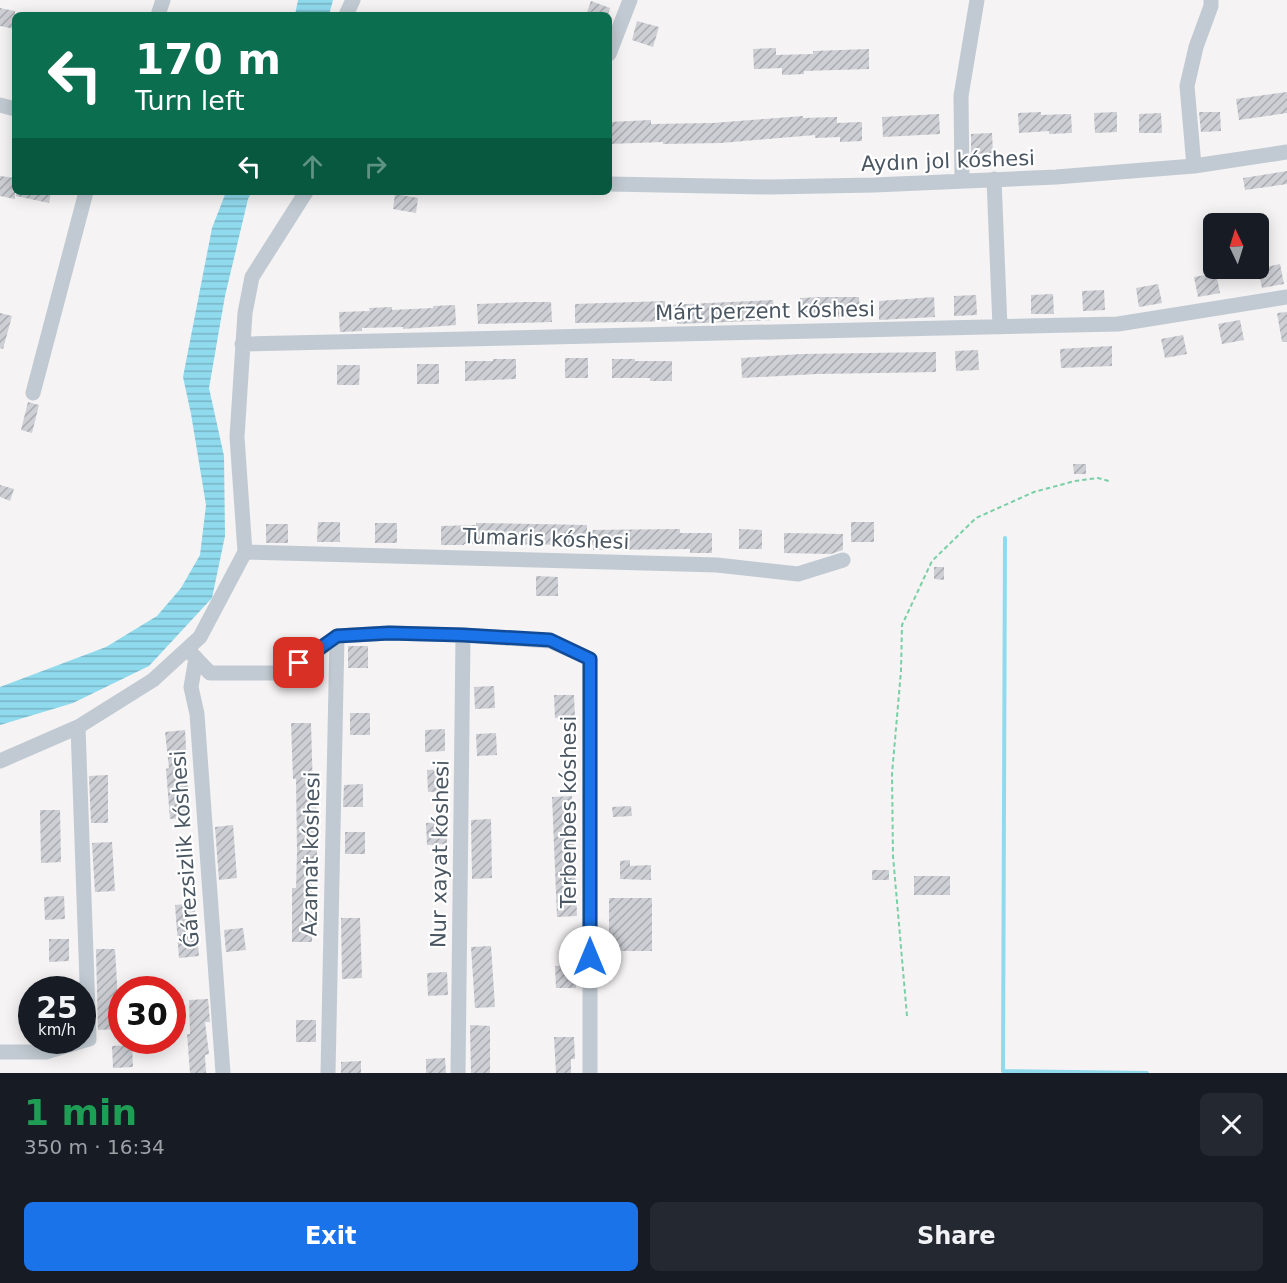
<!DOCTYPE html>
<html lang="en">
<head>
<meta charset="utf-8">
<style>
	:root { --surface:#171b24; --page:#242831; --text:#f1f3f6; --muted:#9ea1a6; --accent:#1a73e8 }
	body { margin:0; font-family:"DejaVu Sans",sans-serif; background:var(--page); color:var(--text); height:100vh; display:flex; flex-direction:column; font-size:22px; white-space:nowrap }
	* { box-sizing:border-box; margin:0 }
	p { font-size:20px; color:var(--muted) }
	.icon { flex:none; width:33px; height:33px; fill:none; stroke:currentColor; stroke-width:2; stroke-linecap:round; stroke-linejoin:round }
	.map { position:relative; height:1073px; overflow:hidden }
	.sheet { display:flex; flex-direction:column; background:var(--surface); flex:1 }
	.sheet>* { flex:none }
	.banner { position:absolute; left:12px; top:12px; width:600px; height:183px; border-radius:9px; box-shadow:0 3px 15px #0003; background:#0b6e4f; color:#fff; overflow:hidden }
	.needle { width:39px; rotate:356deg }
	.controls { position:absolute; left:1203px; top:213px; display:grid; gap:12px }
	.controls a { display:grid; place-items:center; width:66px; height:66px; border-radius:9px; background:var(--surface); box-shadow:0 3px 15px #0003; font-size:30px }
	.speed { position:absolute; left:18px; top:976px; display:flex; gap:12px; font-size:30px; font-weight:700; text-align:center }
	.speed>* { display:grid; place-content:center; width:78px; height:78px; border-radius:50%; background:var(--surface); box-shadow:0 3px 15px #0003; line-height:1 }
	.speed small { font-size:15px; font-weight:400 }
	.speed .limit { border:9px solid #d22; background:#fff; color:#111 }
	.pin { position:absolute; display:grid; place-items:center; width:51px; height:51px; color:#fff; margin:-26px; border-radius:12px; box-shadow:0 3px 9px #0006 }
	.me { position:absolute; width:66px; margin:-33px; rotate:0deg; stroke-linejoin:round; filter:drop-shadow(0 0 4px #0008) }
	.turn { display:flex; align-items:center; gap:21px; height:126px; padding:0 24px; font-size:27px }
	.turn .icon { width:78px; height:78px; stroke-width:2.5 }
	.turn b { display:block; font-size:42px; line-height:51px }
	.lanes { display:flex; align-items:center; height:57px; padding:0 24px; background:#0003; justify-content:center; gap:30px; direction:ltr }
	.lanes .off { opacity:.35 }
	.round { display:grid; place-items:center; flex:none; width:63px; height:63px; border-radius:9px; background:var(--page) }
	.headline { display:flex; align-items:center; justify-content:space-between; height:102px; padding:0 24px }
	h1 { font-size:36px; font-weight:700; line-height:45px; color:#1e9e55 }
	.button { display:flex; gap:12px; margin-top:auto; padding:12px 24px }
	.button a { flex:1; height:69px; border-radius:9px; background:var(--accent); color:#fff; font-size:24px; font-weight:700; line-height:69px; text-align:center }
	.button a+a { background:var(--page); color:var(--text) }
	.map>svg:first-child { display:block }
</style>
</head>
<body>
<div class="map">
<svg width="1287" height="1073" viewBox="0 0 1287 1073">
	<defs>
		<pattern id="water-rules" width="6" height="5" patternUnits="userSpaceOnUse" patternTransform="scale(1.5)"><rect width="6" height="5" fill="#90daee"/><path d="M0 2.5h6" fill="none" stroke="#78b4c4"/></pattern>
		<pattern id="building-hatch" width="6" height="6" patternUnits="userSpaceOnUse" patternTransform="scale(1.5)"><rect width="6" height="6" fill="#cdcfd5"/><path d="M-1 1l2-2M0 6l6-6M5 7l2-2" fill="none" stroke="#a8abb0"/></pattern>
	</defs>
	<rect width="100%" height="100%" fill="#f5f3f3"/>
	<!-- water -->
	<path fill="url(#water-rules)" d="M 298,0 L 333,0 L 329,15 L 295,15 Z
		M 226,192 L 252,192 L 248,199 L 225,296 L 209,388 L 224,456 L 225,536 L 212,598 L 149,666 L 73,703 L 0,725 L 0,687 L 106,647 L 157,616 L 181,588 L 200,555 L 206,505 L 191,414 L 183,377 L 212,228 Z"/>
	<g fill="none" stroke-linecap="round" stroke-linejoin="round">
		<!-- stream -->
		<path stroke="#90daee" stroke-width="4" d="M 1005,538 L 1003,1071 L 1147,1073"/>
	</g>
	<!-- building -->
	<path fill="url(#building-hatch)" d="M 591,1 L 610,8 L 608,15 L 586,15 Z
		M 0,8 L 15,11 L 15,29 L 0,26 Z
		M 637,21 L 659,27 L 653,47 L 632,40 Z
		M 776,48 L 776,55 L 813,54 L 813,51 L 869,49 L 869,69 L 804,71 L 804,74 L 782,75 L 782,68 L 754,69 L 753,49 Z
		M 1287,92 L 1287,113 L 1239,120 L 1236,99 Z
		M 1041,112 L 1041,115 L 1071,114 L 1072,133 L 1049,134 L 1049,131 L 1019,133 L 1018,113 Z
		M 1117,112 L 1117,132 L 1095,133 L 1094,113 Z
		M 1199,112 L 1220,112 L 1221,131 L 1201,132 Z
		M 1161,113 L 1162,133 L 1139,133 L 1139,114 Z
		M 939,114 L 940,134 L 883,137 L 882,117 Z
		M 803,116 L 803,118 L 837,117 L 837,123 L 862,122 L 862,141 L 840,142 L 840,137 L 815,138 L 815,135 L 721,143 L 663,144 L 663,142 L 609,144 L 609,122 L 651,120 L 651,124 L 713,123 Z
		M 992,133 L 993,153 L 971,154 L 971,134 Z
		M 1287,171 L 1287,184 L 1245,190 L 1243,178 Z
		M 0,176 L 15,178 L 15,199 L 0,196 Z
		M 16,192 L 51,192 L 49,203 L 16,196 Z
		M 395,194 L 418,198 L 416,213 L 393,209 Z
		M 1280,264 L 1284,284 L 1262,288 L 1258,269 Z
		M 1216,273 L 1220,293 L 1198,297 L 1194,277 Z
		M 1158,284 L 1162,303 L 1139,307 L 1136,288 Z
		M 1104,290 L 1105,310 L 1083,311 L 1082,291 Z
		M 1053,294 L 1054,314 L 1031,314 L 1031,295 Z
		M 976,295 L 977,315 L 954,316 L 954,296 Z
		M 822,297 L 859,297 L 860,317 L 800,318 L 800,298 Z
		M 934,297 L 935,317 L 879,320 L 879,301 Z
		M 773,300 L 774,320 L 677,324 L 677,321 L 575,323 L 575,304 L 665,301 L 665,305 Z
		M 526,302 L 551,302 L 552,322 L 478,324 L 477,304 Z
		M 455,305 L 456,325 L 403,329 L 403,327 L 362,328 L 362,331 L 340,332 L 339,312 L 370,311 L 369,308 L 392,307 L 392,310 L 433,308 L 433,306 Z
		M 1287,312 L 1287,342 L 1282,342 L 1277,313 Z
		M 0,313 L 12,316 L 3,349 L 0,348 Z
		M 1240,320 L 1244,340 L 1222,344 L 1218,324 Z
		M 1183,335 L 1187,354 L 1165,358 L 1161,339 Z
		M 1112,346 L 1112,366 L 1061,368 L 1060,349 Z
		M 978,350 L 979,370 L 956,371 L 955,351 Z
		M 936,352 L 936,372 L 817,374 L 742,378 L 741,358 L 801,354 Z
		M 565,358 L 588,358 L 588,378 L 565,378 Z
		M 493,359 L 516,359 L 516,379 L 465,381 L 465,361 L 493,361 Z
		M 612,359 L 635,359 L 635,361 L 672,361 L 672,381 L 650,381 L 650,378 L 612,378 Z
		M 417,364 L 439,364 L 439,384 L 417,384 Z
		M 337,365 L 360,365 L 359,385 L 337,385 Z
		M 28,402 L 39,405 L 32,433 L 21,430 Z
		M 1073,464 L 1086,464 L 1086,474 L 1074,474 Z
		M 0,485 L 14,489 L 10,501 L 0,497 Z
		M 318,522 L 340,522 L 340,542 L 317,542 Z
		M 851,522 L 874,522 L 874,542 L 851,542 Z
		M 375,523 L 397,523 L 397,543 L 375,543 Z
		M 476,523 L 587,525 L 587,530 L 680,529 L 680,533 L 712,533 L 712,553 L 690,553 L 690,549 L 593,550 L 593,545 L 464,544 L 464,545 L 441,545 L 441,526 L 476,525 Z
		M 266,524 L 288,524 L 288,543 L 266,543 Z
		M 739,529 L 762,530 L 762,549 L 739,549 Z
		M 784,533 L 843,534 L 843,550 L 831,554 L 784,553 Z
		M 934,567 L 944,567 L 944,580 L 934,579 Z
		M 536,576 L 558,577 L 558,596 L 536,596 Z
		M 348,646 L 368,646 L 368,668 L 348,668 Z
		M 494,686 L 495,708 L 475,709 L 474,687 Z
		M 554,695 L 574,695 L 575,717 L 555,718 Z
		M 350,713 L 370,713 L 370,735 L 350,735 Z
		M 291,723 L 311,723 L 313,792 L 316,792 L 317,850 L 316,874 L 312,874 L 312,942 L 292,942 L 292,888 L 296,888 L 297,852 L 296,779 L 293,779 Z
		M 445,729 L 445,751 L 425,752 L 425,730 Z
		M 185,730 L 190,817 L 170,819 L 166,769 L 169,768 L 165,732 Z
		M 496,733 L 497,755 L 477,756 L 476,734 Z
		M 447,769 L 448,791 L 428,792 L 427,770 Z
		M 108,775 L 108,823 L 91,823 L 89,776 Z
		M 363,784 L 363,807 L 343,807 L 344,785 Z
		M 572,796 L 577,916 L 557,917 L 552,797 Z
		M 631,806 L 632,816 L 613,817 L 612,807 Z
		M 40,810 L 60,810 L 61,862 L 41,863 Z
		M 491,819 L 492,878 L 472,879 L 471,820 Z
		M 446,822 L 447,844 L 427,845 L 426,823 Z
		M 233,825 L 237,878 L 219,880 L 215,827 Z
		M 345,832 L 365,832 L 365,854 L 345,854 Z
		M 112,842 L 115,891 L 95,892 L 92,843 Z
		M 630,860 L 630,866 L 651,865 L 651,880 L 620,879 L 620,861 Z
		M 872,870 L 889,870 L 889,880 L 872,880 Z
		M 914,876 L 950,876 L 950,895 L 914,895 Z
		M 64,896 L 65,919 L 45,920 L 44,897 Z
		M 609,898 L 652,898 L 652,951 L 620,951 L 620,948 L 609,948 Z
		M 194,903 L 199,956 L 179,958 L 175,905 Z
		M 341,918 L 360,918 L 362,978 L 342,979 Z
		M 243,928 L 246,950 L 226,952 L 224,930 Z
		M 49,939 L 69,939 L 69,961 L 49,962 Z
		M 491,946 L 495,1007 L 475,1008 L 471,947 Z
		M 96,949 L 115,949 L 118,1000 L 116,1000 L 117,1029 L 98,1030 Z
		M 575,965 L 576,988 L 556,988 L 555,966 Z
		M 447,972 L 448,995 L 428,996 L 427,973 Z
		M 73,980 L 73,990 L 53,990 L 53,981 Z
		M 208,999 L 210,1022 L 205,1022 L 209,1054 L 205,1055 L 206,1073 L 190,1073 L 187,1034 L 190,1034 L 189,1000 Z
		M 296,1020 L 316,1020 L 316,1042 L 296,1042 Z
		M 470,1025 L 490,1026 L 490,1073 L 471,1073 Z
		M 554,1037 L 574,1037 L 575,1059 L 571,1059 L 571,1073 L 556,1073 Z
		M 132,1045 L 133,1067 L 113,1068 L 112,1046 Z
		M 445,1058 L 446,1073 L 426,1073 L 426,1059 Z
		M 361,1061 L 361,1073 L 341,1073 L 341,1062 Z"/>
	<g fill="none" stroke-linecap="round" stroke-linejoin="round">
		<!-- path -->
		<path stroke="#7ad0a6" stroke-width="2" stroke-dasharray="4.5 3" stroke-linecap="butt" d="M 907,1016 L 893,856 L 892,774 L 901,671 L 902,625 L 932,561 L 976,518 L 1034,492 L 1075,481 L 1098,478 L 1109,481"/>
		<!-- minor -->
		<path stroke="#c1cad2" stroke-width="15" d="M 158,15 L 163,0
			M 346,15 L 353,0
			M 609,54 L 630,0
			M 0,105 L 15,109
			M 1194,166 L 1187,86 L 1196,47 L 1211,6 L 1211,0
			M 994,179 L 1000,327
			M 962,181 L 961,96 L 977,0
			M 609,184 L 770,187 L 874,185 L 1056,177 L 1194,166 L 1287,152
			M 242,344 L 1118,324 L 1287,297
			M 33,393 L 86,192
			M 245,552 L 717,565 L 798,574 L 843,560
			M 188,650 L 210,673 L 288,673 L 337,636 L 389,633 L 463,635 L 550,641 L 590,659 L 590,1073
			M 196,658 L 191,687 L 197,714 L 223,1073
			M 78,727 L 89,1039 L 82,1041
			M 0,761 L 78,727 L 153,680 L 200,637 L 245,552 L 237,437 L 245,313 L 252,277 L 306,192
			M 0,1052 L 46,1052 L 82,1041
			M 328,1073 L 337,636
			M 458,1073 L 463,635"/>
	</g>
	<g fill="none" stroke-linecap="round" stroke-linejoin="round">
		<defs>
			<path id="route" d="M 299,663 L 337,636 L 389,633 L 463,635 L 550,640 L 590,659 L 590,957"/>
		</defs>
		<!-- route casing -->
		<use href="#route" stroke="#114b97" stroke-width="15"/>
		<!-- route -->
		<use href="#route" stroke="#1a73e8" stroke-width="10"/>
	</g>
	<g text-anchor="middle" stroke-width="4.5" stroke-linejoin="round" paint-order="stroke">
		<!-- street labels -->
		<g font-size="21" fill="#4a5661" stroke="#fff">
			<text transform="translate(948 161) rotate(-2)" y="7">Aydın jol kóshesi</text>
			<text transform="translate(765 311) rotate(-1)" y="7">Márt perzent kóshesi</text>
			<text transform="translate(546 539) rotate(2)" y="7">Tumaris kóshesi</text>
			<text transform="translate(569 812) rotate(-90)" y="7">Terbenbes kóshesi</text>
			<text transform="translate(185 849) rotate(-94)" y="7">Ǵárezsizlik kóshesi</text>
			<text transform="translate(311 854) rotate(-89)" y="7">Azamat kóshesi</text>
			<text transform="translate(440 854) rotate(-89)" y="7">Nur xayat kóshesi</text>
		</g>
	</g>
</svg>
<div class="controls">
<a><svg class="needle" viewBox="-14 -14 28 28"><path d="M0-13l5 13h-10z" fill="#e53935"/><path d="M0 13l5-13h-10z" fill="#9ea1a6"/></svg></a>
</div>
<div class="speed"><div>25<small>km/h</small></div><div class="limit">30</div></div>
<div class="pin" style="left:299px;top:663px;background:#d93025"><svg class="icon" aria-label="arrive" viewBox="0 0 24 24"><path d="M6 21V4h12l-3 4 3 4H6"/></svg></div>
<svg class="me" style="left:590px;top:957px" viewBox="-20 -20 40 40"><circle r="19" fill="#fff"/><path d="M0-13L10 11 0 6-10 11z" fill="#1a73e8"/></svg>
<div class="banner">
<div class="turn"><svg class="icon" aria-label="left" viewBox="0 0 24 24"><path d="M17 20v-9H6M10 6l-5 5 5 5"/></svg><div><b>170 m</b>Turn left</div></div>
<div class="lanes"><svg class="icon" aria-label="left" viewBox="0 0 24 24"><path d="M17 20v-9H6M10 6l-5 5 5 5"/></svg><svg class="icon off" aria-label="ahead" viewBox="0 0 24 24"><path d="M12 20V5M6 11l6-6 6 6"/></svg><svg class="icon off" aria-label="right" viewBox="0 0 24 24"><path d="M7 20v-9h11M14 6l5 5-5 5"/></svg></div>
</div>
</div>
<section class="sheet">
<div class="headline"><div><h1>1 min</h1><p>350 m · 16:34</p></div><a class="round"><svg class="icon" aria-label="close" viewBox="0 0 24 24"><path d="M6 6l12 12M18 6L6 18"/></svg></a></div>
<div class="button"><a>Exit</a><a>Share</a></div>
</section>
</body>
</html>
